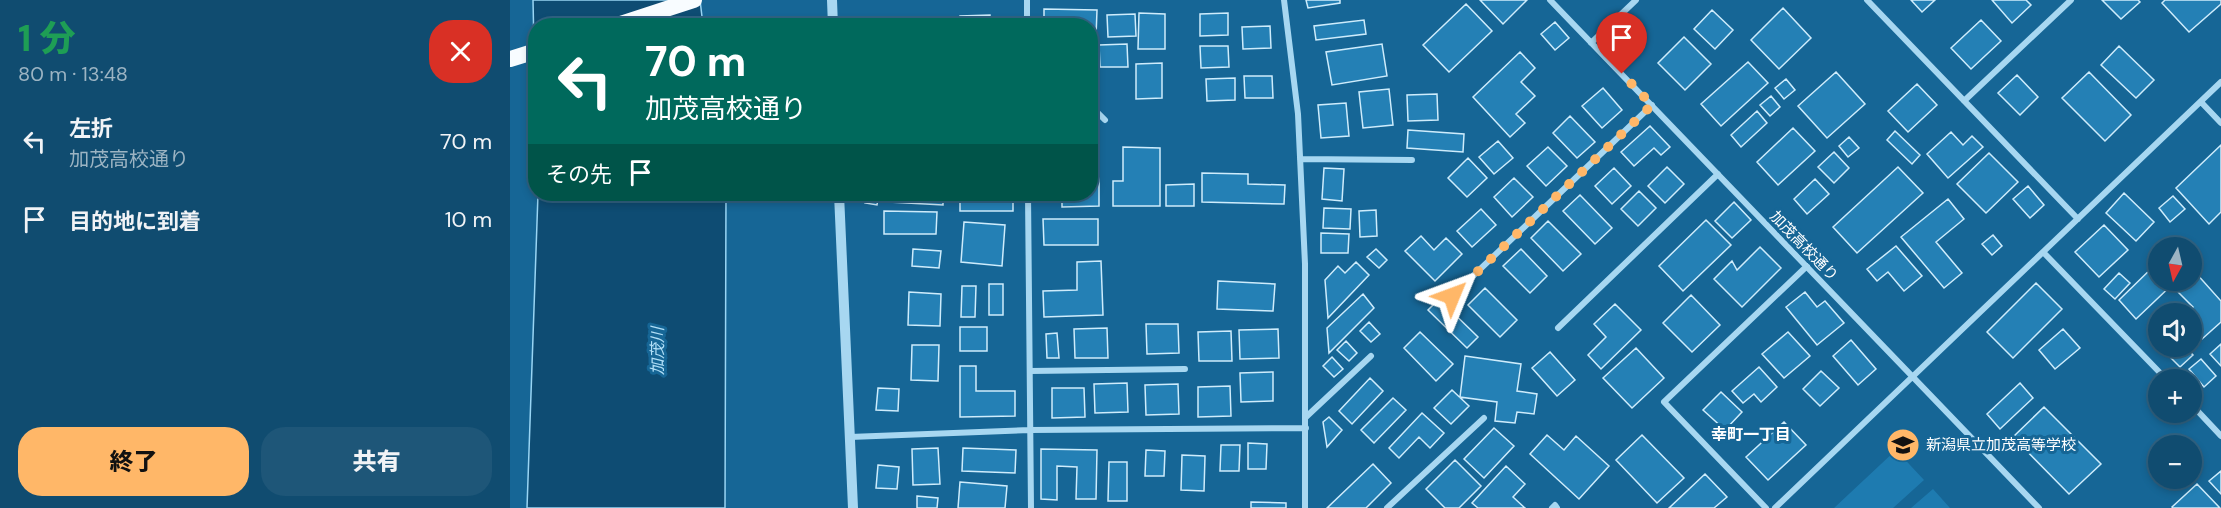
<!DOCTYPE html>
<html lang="ja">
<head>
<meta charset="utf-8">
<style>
	:root { --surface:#104c70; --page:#1e5678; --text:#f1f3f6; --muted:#9cb4c3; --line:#306383; --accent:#ffb768 }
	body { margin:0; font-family:"DM Sans","Noto Sans JP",sans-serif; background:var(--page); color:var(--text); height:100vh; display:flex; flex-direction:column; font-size:22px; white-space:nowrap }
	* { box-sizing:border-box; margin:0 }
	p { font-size:20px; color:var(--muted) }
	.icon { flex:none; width:33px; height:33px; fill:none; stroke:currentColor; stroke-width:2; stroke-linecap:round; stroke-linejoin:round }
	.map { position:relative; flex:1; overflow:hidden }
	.panel { display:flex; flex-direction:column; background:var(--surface); width:510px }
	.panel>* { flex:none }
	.guide { position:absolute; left:18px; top:18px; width:570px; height:183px; border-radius:24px; box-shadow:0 3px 9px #0003,0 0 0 2px var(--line); background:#00695c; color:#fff; overflow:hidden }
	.needle { width:39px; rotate:188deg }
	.buttons { position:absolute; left:1638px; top:237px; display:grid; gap:12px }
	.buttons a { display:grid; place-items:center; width:54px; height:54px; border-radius:50%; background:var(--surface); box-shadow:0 3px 9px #0003,0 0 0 2px var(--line); font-size:30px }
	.pin { position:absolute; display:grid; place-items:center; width:51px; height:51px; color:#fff; margin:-62px -26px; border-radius:50% 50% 50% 0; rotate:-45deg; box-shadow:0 0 6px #0007 }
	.pin .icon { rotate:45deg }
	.me { position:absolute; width:66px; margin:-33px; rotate:46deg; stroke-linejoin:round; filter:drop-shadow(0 0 4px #0008) }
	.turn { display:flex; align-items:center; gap:21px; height:126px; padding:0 18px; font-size:27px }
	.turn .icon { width:78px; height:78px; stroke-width:2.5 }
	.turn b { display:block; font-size:42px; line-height:51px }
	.then { display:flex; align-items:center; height:57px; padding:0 18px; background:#0003; gap:12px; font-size:22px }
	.round { display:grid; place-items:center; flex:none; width:63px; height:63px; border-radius:24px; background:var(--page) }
	.summary { display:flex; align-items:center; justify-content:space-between; height:102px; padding:0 18px }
	h1 { font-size:36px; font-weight:800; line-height:45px; color:#1e9e55 }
	.primary-button { display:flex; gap:12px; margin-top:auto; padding:12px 18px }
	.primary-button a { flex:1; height:69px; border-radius:24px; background:var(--accent); color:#111; font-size:24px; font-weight:800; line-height:69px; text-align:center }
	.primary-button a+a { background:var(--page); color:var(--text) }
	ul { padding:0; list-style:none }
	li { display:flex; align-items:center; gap:18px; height:78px; padding:0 18px }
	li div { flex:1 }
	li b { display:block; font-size:22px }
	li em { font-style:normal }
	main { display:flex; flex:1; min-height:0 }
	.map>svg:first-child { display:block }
</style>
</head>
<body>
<main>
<section class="panel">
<div class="summary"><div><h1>1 分</h1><p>80 m · 13:48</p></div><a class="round" style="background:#d93025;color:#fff"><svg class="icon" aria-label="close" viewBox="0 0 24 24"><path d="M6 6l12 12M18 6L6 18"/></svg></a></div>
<ul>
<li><svg class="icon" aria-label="left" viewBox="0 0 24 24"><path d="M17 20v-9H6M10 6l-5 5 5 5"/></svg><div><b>左折</b><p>加茂高校通り</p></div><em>70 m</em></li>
<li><svg class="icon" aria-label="arrive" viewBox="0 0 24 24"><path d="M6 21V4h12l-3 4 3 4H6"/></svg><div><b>目的地に到着</b></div><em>10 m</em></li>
</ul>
<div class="primary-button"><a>終了</a><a>共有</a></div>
</section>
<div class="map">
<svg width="1711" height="508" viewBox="0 0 1711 508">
	<rect width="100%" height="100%" fill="#166696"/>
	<!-- green -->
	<path fill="#1e7bb0" d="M 1386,450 L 1414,480 L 1383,508 L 1324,508 Z
		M 1423,489 L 1440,508 L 1401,508 Z"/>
	<!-- water -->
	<path fill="#0e4c73" stroke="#99d5f4" stroke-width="1.5" d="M 23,0 L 190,0 L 193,25 L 26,26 L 25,95 Z
		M 28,194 L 216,194 L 215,508 L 17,508 Z"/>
	<!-- building -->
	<path fill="#2480b5" stroke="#ceecfc" stroke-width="1.5" d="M 796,0 L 830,0 L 830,3 L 798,8 Z
		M 970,0 L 1017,0 L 993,24 Z
		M 1401,0 L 1425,0 L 1412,12 Z
		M 1482,0 L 1516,0 L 1521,5 L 1502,23 Z
		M 1592,0 L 1628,0 L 1630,2 L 1611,19 Z
		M 1655,0 L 1711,0 L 1711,4 L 1679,32 L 1652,3 Z
		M 956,4 L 982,31 L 939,72 L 913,45 Z
		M 1273,8 L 1301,38 L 1269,69 L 1241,40 Z
		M 534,9 L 587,10 L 586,37 L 580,37 L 580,26 L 534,26 Z
		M 1202,10 L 1223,30 L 1205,49 L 1184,29 Z
		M 629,13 L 655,14 L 655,49 L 628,49 Z
		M 718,13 L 718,35 L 690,36 L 690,14 Z
		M 625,14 L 626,36 L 598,37 L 597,15 Z
		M 480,15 L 480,26 L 450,26 L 450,16 Z
		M 392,17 L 426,18 L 426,26 L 392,26 Z
		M 854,20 L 856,34 L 806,40 L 804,26 Z
		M 1471,20 L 1491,41 L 1461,69 L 1441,48 Z
		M 1045,22 L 1059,38 L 1045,50 L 1031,34 Z
		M 760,26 L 761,48 L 733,49 L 732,27 Z
		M 1174,37 L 1201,64 L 1175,90 L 1148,63 Z
		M 617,44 L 618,67 L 590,67 L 589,45 Z
		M 872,44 L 877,76 L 822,85 L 816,52 Z
		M 690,46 L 718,46 L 719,67 L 691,68 Z
		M 1609,46 L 1644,80 L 1626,98 L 1591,65 Z
		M 1010,52 L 1025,68 L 1011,82 L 1025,96 L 1006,114 L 1015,123 L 1000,137 L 963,97 Z
		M 1238,62 L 1258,83 L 1211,126 L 1191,104 Z
		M 652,63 L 652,98 L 626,99 L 626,64 Z
		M 1326,72 L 1355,104 L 1317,138 L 1288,106 Z
		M 1579,72 L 1621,115 L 1595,141 L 1552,98 Z
		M 1507,75 L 1528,97 L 1510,115 L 1488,93 Z
		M 734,76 L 762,76 L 763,98 L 735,98 Z
		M 725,78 L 725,100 L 697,101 L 696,79 Z
		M 1276,79 L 1285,90 L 1274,99 L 1265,88 Z
		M 580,80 L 584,80 L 584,96 L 580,96 Z
		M 1407,84 L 1427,105 L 1398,132 L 1378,111 Z
		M 1093,88 L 1112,110 L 1092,128 L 1072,106 Z
		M 879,89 L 883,125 L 853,128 L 849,92 Z
		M 927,94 L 928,120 L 898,121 L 897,95 Z
		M 1261,96 L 1270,107 L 1260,116 L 1250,105 Z
		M 836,103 L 839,136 L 811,138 L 808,105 Z
		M 1247,111 L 1257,123 L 1231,147 L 1221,135 Z
		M 1060,116 L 1085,142 L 1067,158 L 1043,133 Z
		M 1140,126 L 1160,147 L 1151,155 L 1144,148 L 1124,166 L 1111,152 Z
		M 1283,128 L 1305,151 L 1268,185 L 1247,162 Z
		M 898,130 L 954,134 L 953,152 L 897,148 Z
		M 1385,131 L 1410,155 L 1402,164 L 1377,140 Z
		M 1441,132 L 1453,145 L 1462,136 L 1473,147 L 1438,178 L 1417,154 Z
		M 1339,137 L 1349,148 L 1338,157 L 1329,146 Z
		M 988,141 L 1003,158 L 984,174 L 969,157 Z
		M 1711,145 L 1711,212 L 1699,224 L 1666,188 Z
		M 613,147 L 650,148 L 650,206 L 603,206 L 603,181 L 613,181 Z
		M 1038,147 L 1057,166 L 1036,186 L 1017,166 Z
		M 1324,152 L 1339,168 L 1324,183 L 1308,167 Z
		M 1479,153 L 1508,182 L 1476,213 L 1447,184 Z
		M 958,158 L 977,178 L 957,197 L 938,178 Z
		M 580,166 L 589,166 L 589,206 L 552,207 L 552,194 L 580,194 Z
		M 1157,167 L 1174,184 L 1155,203 L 1138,186 Z
		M 1388,167 L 1413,193 L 1347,253 L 1323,227 Z
		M 814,168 L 834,169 L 832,201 L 812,199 Z
		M 1104,168 L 1121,186 L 1102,204 L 1085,186 Z
		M 692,173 L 738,174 L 738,184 L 775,185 L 774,204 L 692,202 Z
		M 1004,178 L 1023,197 L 1002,217 L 984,197 Z
		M 1305,179 L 1319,194 L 1297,214 L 1284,199 Z
		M 684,184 L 684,206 L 656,206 L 656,185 Z
		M 1518,186 L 1534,205 L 1520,218 L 1503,199 Z
		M 1129,191 L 1146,208 L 1128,226 L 1111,209 Z
		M 1614,193 L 1644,222 L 1626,241 L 1596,213 Z
		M 357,194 L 369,194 L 367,205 L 355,203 Z
		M 380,194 L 433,194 L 433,205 L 379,202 Z
		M 450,194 L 503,194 L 503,211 L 450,211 Z
		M 1070,195 L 1102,228 L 1085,244 L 1053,211 Z
		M 1663,196 L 1675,209 L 1660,222 L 1649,208 Z
		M 1438,199 L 1454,219 L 1426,242 L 1452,273 L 1434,288 L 1391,237 Z
		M 1224,202 L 1241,220 L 1222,238 L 1205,221 Z
		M 814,208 L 841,209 L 840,229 L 813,228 Z
		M 971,209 L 986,225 L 962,247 L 947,231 Z
		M 866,210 L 867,236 L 850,237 L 849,211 Z
		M 374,211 L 427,212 L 426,234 L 374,234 Z
		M 533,219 L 588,219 L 588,245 L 534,245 Z
		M 1196,220 L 1221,245 L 1173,291 L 1149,266 Z
		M 1038,221 L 1071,254 L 1053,271 L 1021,238 Z
		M 454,222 L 495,225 L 492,266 L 451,262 Z
		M 1594,225 L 1618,250 L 1589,277 L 1565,252 Z
		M 811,233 L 839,234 L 838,253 L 811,253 Z
		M 1483,235 L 1492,246 L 1482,255 L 1472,244 Z
		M 911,236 L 924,250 L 936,238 L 952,254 L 925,281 L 895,251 Z
		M 1386,246 L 1412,276 L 1394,291 L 1378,272 L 1367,281 L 1357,269 Z
		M 1250,247 L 1271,268 L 1232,307 L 1204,279 L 1222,261 L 1227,270 Z
		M 403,249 L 431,251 L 429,268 L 402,266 Z
		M 866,249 L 877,260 L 869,268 L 857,257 Z
		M 1011,249 L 1037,276 L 1020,293 L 993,266 Z
		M 591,261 L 593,315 L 534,317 L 533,291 L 567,290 L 567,262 Z
		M 846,262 L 859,275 L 818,318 L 815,280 L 828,266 L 835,273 Z
		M 1648,262 L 1648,280 L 1667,280 L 1626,319 L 1609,300 Z
		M 1685,272 L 1711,301 L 1711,322 L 1692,339 L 1682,328 L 1682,314 L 1676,314 L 1683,307 L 1666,290 L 1676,280 L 1682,280 Z
		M 1609,273 L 1620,283 L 1605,299 L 1594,289 Z
		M 708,281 L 765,284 L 763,311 L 707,309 Z
		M 1526,283 L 1552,309 L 1503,358 L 1477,332 Z
		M 479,284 L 493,284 L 493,315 L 479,315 Z
		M 452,286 L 466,286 L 465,317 L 451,317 Z
		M 975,288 L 1007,320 L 990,337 L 958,305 Z
		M 399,292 L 431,294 L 430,326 L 398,325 Z
		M 1295,292 L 1307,307 L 1315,301 L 1334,323 L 1307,345 L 1276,307 Z
		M 853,294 L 864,308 L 819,353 L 817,328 Z
		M 1181,295 L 1210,325 L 1182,352 L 1153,323 Z
		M 929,299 L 968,337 L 957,348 L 918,310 Z
		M 1105,304 L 1131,330 L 1091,369 L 1078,355 L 1096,337 L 1084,324 Z
		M 859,322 L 870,334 L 861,342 L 850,331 Z
		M 636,324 L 668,324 L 669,353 L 637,354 Z
		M 450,327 L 477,327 L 477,351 L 450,351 Z
		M 597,328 L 598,358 L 565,358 L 564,329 Z
		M 768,329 L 769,358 L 730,359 L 729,330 Z
		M 1553,329 L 1570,348 L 1545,369 L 1529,350 Z
		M 721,331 L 722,361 L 689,361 L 688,332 Z
		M 910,332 L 943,364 L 926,381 L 894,348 Z
		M 1278,332 L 1300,356 L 1274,378 L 1252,354 Z
		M 547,333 L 549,358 L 537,358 L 536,334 Z
		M 1341,340 L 1366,369 L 1348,385 L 1323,356 Z
		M 836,341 L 847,353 L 839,361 L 827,350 Z
		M 1711,344 L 1711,366 L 1700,354 Z
		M 402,345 L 429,345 L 428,381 L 401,380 Z
		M 1662,346 L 1674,346 L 1683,355 L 1670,367 L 1656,353 Z
		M 1126,348 L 1154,378 L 1122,408 L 1093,378 Z
		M 1040,352 L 1065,380 L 1047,396 L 1022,368 Z
		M 955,356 L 1011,364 L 1007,391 L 1027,394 L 1024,414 L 1007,412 L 1005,423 L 985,421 L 987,402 L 950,397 Z
		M 822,357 L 833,369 L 824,377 L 813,366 Z
		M 1691,359 L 1706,376 L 1694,387 L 1679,369 Z
		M 450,366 L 466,366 L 466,391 L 505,391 L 505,416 L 450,417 Z
		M 1249,367 L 1267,387 L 1251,402 L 1244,394 L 1233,403 L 1222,391 Z
		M 1311,371 L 1329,388 L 1310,406 L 1293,389 Z
		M 763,372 L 763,401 L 731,402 L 730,373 Z
		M 860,378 L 873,391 L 842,424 L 829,411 Z
		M 617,383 L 618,412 L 585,413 L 584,384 Z
		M 1510,383 L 1523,398 L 1490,429 L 1477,414 Z
		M 668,384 L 669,414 L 636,415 L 635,385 Z
		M 720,386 L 721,416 L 688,417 L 688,387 Z
		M 368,388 L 389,389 L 388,411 L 366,410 Z
		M 542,388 L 574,388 L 575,417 L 542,418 Z
		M 942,390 L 959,406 L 941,424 L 924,408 Z
		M 1211,392 L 1232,412 L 1215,430 L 1193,410 Z
		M 883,398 L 896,410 L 864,443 L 851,430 Z
		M 1534,407 L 1591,464 L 1559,494 L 1503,437 Z
		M 912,413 L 934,433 L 920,448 L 909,437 L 889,458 L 879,448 Z
		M 819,417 L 832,430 L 817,447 L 813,422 Z
		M 1274,422 L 1296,445 L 1258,480 L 1236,457 Z
		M 984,428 L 1004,446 L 974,478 L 954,459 Z
		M 1037,435 L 1054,450 L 1066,436 L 1099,466 L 1069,499 L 1020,454 Z
		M 1132,435 L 1174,478 L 1147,503 L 1106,460 Z
		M 738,443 L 757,444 L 756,469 L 738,469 Z
		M 711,445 L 730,445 L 729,471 L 710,471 Z
		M 428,448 L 430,484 L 403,485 L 402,449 Z
		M 453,448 L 506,450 L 505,473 L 452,471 Z
		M 531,449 L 587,450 L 586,499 L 566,499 L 567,467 L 547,466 L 547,500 L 531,499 Z
		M 636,450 L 655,451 L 654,476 L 635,476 Z
		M 672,455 L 695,456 L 694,491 L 671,490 Z
		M 945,460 L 971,486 L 949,508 L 935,508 L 916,489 Z
		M 599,462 L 617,462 L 617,501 L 598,501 Z
		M 863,464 L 881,483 L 856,508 L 817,508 Z
		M 368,465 L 389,467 L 387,489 L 366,488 Z
		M 996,466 L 1015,484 L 1003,497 L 1015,508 L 968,508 L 962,503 Z
		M 1711,471 L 1711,494 L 1699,481 Z
		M 1195,474 L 1217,497 L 1204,508 L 1159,508 Z
		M 450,482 L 497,486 L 495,508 L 448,508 Z
		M 1687,484 L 1710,508 L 1663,508 L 1662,507 Z
		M 407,496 L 428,498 L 427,508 L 407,508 Z
		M 741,502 L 776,503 L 776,508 L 741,508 Z"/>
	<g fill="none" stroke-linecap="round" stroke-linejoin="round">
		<!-- minor -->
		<path stroke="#a7d7f1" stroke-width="6" d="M 517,0 L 517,26
			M 774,0 L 788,114 L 795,264 L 795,508
			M 1040,0 L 1529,508
			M 1357,0 L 1568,219
			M 1081,43 L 1126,0
			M 1454,101 L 1561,0
			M 1691,102 L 1711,123
			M 580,105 L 595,120
			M 790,159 L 902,160
			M 518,194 L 521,508
			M 1533,252 L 1657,380
			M 942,296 L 1142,105
			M 1048,328 L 1208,174
			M 520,371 L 675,369
			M 1682,405 L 1711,436
			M 796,417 L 861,356
			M 340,437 L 520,430 L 796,428
			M 877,508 L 974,418
			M 1042,508 L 1045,505 L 1047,508
			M 1256,508 L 1154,402 L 1297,266
			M 1265,508 L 1711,82"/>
		<!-- tertiary -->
		<path stroke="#a7d7f1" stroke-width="10" d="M 322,0 L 323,26
			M 329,194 L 343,508"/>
		<!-- trunk -->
		<path stroke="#f8fcff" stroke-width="16" d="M 104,26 L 184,0
			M 0,59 L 26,51"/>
	</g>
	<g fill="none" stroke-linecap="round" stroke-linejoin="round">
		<!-- route -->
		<path stroke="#ffb768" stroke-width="10" stroke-dasharray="0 18" d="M 942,296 L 1142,105 L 1112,74"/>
	</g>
	<!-- icons -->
	<defs>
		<symbol id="school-disc" viewBox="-11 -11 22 22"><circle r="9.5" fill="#ffb768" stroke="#166696"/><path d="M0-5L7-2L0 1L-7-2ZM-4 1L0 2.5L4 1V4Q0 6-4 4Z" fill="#111"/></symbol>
	</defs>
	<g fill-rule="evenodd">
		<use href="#school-disc" x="1374" y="426" width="38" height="38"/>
	</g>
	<g text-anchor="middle" stroke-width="6" stroke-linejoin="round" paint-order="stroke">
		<!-- street labels -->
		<g font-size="15" fill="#fff" stroke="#166696">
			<text transform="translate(1294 246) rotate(46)" y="5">加茂高校通り</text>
		</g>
		<!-- poi labels -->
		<g font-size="15" fill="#fff" stroke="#166696" text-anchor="start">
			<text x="1416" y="450">新潟県立加茂高等学校</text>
		</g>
		<!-- water labels -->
		<g font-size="16" font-style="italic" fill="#b3e0f8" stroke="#166696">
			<text transform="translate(147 351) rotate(-90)" y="6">加茂川</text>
		</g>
		<!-- neighbourhood labels -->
		<g font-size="16" font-weight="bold" fill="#fff" stroke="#166696">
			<text x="1241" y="440">幸町一丁目</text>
		</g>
	</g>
</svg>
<div class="buttons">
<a><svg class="needle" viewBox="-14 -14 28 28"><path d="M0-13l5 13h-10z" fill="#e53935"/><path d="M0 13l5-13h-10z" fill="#9cb4c3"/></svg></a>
<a><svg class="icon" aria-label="sound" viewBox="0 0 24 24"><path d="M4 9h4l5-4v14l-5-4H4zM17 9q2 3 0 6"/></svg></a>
<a>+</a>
<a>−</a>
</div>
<div class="pin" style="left:1112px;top:74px;background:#d93025"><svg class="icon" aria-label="arrive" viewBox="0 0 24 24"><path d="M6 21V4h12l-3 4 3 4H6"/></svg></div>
<svg class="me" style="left:942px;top:296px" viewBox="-20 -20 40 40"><path d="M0-17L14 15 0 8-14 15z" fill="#ffb768" stroke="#fff" stroke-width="4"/></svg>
<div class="guide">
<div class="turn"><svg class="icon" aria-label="left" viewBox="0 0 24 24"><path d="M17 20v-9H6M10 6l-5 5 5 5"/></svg><div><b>70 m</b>加茂高校通り</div></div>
<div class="then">その先<svg class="icon" aria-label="arrive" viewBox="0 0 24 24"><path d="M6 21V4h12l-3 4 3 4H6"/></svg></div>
</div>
</div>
</main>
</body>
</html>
